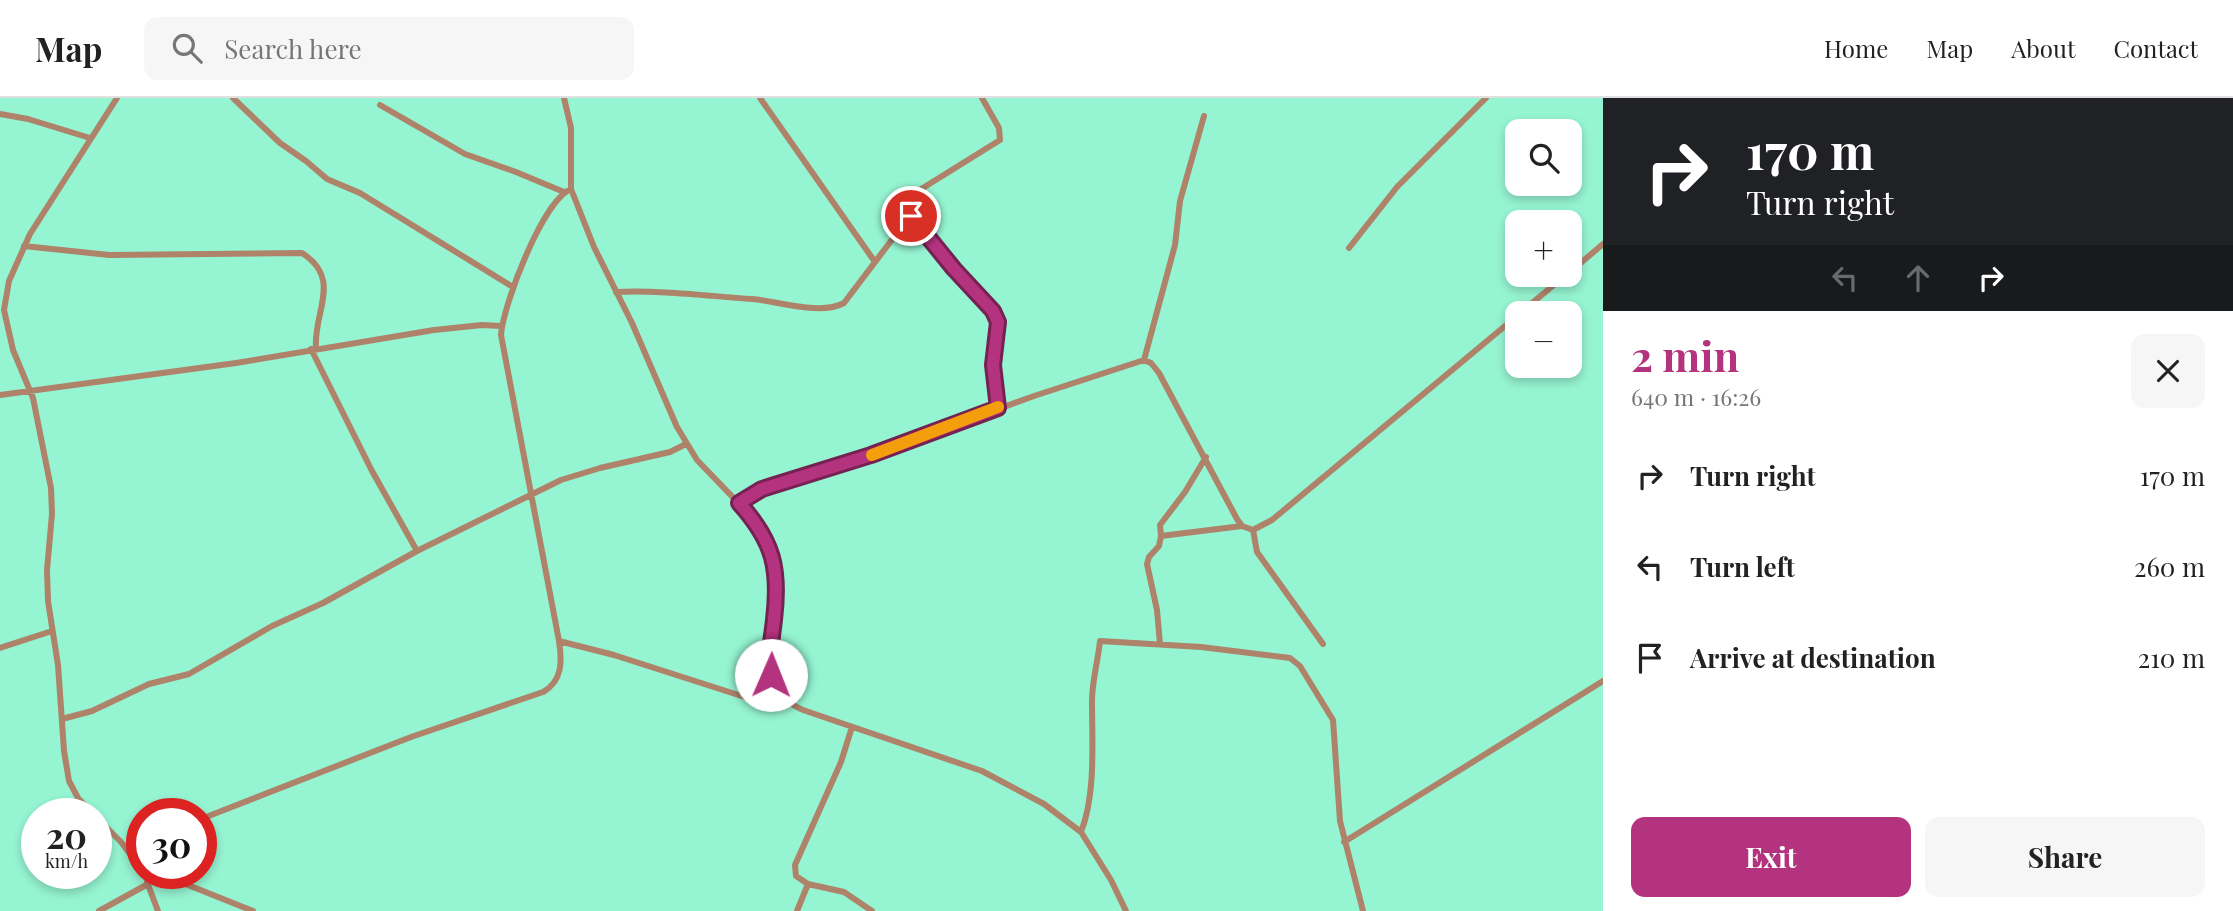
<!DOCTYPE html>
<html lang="en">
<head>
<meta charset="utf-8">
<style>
	:root { --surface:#fff; --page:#f6f6f6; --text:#222; --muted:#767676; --line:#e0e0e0; --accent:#b4337e }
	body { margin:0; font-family:"Playfair Display",serif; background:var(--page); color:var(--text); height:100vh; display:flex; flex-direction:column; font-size:26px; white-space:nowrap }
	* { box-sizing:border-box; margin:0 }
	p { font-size:23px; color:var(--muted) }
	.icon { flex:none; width:38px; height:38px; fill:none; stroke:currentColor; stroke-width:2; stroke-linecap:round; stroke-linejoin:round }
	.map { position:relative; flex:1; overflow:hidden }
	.drawer { display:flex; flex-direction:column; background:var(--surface); width:630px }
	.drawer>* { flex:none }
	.top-card { background:#202124; color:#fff; overflow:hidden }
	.controls { position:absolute; left:1505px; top:21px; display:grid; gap:14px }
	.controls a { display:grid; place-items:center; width:77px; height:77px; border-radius:14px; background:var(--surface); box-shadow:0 4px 10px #0003; font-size:35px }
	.speed { position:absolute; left:21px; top:700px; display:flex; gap:14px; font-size:35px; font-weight:700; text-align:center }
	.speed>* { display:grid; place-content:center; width:91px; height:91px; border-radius:50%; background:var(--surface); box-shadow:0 4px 10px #0003; line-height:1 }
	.speed small { font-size:18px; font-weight:400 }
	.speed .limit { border:10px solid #d22; background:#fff; color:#111 }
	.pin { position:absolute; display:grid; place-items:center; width:60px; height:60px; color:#fff; margin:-30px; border:4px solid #fff; border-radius:50%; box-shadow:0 2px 7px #0007 }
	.me { position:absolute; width:77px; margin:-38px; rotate:1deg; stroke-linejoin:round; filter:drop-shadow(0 0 5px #0008) }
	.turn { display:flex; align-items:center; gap:24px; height:147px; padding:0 28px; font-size:32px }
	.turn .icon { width:91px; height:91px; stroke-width:2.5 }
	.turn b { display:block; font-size:49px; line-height:60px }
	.lanes { display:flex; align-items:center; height:66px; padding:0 28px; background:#0003; justify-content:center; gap:35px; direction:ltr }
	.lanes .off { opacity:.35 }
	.round { display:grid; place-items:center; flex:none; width:74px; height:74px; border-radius:14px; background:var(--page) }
	.head { display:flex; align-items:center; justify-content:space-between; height:119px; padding:0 28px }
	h1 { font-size:42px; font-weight:700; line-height:52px; color:var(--accent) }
	.primary-button { display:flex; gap:14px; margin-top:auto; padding:14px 28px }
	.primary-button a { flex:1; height:80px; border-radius:14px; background:var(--accent); color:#fff; font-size:28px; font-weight:700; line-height:80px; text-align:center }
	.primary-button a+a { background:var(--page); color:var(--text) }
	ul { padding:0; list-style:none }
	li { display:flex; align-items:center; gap:21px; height:91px; padding:0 28px }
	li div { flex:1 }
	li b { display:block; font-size:26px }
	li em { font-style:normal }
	header { display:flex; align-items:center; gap:42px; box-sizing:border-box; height:98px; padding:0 35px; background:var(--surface); border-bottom:2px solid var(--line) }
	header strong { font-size:33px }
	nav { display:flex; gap:38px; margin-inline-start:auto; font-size:24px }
	.search { width:490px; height:63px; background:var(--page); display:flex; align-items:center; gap:18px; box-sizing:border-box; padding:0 24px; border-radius:14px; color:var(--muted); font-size:26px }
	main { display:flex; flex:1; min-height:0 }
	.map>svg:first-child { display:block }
</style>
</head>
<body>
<header>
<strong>Map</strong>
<div class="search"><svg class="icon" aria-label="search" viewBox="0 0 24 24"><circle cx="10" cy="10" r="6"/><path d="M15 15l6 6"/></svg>Search here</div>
<nav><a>Home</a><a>Map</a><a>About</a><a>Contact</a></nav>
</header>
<main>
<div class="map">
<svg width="1603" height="813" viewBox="0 0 1603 813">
	<rect width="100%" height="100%" fill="#95f4d2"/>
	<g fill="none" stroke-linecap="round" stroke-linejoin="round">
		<!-- street -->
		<path stroke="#af826a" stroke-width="6" d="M 233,0 L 280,45 L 306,63 L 327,81 L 360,95 L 513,189
			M 564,0 L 571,30 L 571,91 L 594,149 L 632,225 L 677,329 L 697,362 L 750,417 L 766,440 L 773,463 L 777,489 L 769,566 C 772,589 782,603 803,612 L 982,673 L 1044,706 L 1081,734 L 1111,782 L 1126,813
			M 760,0 L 875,164
			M 982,0 L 999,30 L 1000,42 L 910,98 L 906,103 L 905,109 L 944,159 L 993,213 L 998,224 L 993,267 L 998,310
			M 380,7 L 465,56 L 516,74 L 564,94
			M 0,16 L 28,21 L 90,40
			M 24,148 L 109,157 L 302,155 C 343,181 313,214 316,250
			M 1349,150 L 1397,89 L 1486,0
			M 1570,174 L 1603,146
			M 616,194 C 662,192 707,198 752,201 C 778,203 820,218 844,205 L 894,139 L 915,124
			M 1520,215 L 1566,177
			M 311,251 L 372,373 L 417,453
			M 1144,262 L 1175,147 L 1180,103 L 1204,18
			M 0,297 L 236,265 L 434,232 L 482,227 L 501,228
			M 739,405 L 762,391 L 871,357 L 1034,298 L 1144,262 L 1151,265 L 1159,275 L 1237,421 L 1242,428 L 1253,432 L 1272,422 L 1517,218
			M 1253,432 L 1257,454 L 1323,546
			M 1161,438 L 1160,427 L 1185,394 L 1206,359
			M 559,543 L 614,557 L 754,602 L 767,604 L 780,597
			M 1160,546 L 1157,512 L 1147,466 L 1149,459 L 1159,448 L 1161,438 L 1242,428
			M 0,550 L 52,533
			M 62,621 L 92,613 L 149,586 L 189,576 L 272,528 L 323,505 L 417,453 L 561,382 L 600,370 L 670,354 L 686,346
			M 93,716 L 78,700 L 69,683 L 64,653 L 58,567 L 48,503 L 47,472 L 52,416 L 51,390 L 33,300 L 13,252 L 4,212 L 9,183 L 30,136 L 117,0
			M 96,719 L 121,744 L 142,772
			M 201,721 L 411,639 L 543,594 C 563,583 562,562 559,543 L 501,237 C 503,207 543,102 571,91
			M 1081,734 C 1096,696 1092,644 1092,603 C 1092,583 1098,563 1100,543 L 1201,549 L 1290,560 L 1300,568 L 1333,622 L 1340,723 L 1363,813
			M 1344,744 L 1603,583
			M 127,751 L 142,744
			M 145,778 L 173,781 L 253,813
			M 147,784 L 158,813
			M 808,786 L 844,794 L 872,813
			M 99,813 L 148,786
			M 797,813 L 808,786 L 796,778 L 795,767 L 841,664 L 852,629"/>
	</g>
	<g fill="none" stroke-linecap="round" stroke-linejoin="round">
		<defs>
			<path id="route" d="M 771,577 C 768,558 772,540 774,522 C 780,471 774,444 739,405 L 762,391 L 871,357 L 998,310 L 993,267 L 998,224 L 993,213 L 954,171 L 911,118"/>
		</defs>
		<!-- route casing -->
		<use href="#route" stroke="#752152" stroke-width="18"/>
		<!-- route -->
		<use href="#route" stroke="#b4337e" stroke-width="12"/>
		<!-- slow -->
		<path stroke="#f59e0b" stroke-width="12" d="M 872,357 L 998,309"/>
	</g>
</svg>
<div class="controls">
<a><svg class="icon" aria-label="search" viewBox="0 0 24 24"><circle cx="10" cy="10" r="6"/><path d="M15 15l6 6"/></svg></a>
<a>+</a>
<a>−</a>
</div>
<div class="speed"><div>20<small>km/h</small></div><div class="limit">30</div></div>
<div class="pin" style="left:911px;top:118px;background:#d93025"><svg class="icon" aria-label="arrive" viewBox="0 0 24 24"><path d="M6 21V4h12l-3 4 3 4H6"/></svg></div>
<svg class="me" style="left:771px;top:577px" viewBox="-20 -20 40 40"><circle r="19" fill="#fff"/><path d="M0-13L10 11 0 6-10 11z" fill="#b4337e"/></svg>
</div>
<section class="drawer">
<div class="top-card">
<div class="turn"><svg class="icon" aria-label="right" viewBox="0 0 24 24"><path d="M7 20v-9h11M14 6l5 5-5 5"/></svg><div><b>170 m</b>Turn right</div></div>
<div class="lanes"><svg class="icon off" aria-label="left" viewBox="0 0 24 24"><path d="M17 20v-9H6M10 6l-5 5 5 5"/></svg><svg class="icon off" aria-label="ahead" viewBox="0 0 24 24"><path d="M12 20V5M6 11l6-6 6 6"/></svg><svg class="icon" aria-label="right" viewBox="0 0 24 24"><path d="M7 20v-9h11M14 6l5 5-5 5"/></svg></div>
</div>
<div class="head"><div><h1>2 min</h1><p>640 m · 16:26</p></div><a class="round"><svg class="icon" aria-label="close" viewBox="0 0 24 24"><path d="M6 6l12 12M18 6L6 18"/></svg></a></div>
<ul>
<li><svg class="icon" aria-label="right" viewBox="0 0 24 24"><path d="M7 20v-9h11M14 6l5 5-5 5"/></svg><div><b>Turn right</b></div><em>170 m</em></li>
<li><svg class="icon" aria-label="left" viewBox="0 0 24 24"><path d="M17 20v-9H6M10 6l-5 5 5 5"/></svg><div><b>Turn left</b></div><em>260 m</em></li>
<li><svg class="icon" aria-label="arrive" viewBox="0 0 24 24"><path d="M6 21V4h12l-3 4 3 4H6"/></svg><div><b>Arrive at destination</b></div><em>210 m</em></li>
</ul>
<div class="primary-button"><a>Exit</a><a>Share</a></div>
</section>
</main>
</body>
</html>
